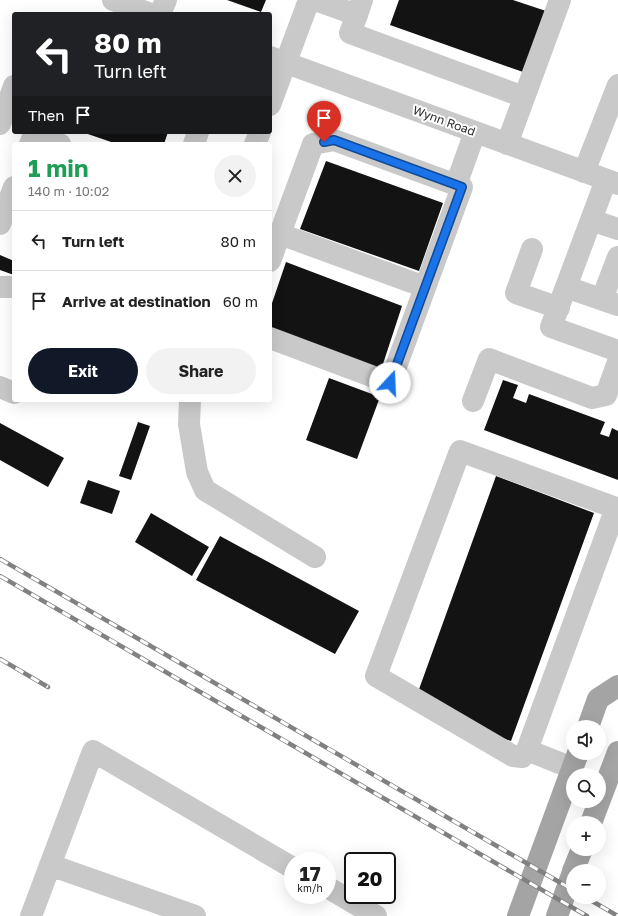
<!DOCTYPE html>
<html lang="en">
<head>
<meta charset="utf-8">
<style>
	:root { --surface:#fff; --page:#f2f2f2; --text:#222; --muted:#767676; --line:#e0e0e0; --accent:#111827 }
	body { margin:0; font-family:"Golos Text",sans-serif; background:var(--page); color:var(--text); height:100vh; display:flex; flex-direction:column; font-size:15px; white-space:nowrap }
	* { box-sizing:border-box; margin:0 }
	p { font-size:13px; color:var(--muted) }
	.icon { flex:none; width:22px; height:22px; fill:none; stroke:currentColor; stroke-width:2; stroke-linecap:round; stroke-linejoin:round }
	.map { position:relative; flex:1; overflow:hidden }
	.side { position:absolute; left:12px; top:142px; width:260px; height:260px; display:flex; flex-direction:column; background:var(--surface); border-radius:4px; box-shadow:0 4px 16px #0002 }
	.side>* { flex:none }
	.guide { position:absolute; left:12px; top:12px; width:260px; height:122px; border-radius:4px; box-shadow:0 4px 16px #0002; background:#202124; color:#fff; overflow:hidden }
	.controls { position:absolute; left:566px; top:720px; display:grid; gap:8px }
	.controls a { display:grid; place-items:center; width:40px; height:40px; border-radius:50%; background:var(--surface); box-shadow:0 4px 16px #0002; font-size:20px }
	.speed { position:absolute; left:284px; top:852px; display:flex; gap:8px; font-size:20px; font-weight:700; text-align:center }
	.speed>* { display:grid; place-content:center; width:52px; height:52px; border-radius:50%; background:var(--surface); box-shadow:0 4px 16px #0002; line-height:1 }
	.speed small { font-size:10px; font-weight:400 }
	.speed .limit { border:2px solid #111; border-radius:6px; background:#fff; color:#111 }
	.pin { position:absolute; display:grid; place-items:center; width:34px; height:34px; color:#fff; margin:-41px -17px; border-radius:50% 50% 50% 0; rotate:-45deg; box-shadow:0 0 4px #0007 }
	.pin .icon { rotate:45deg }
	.me { position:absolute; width:44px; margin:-22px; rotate:20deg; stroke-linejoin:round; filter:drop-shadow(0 0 3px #0008) }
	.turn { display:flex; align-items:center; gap:14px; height:84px; padding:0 16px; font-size:18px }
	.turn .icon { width:52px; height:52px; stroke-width:2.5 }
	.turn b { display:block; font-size:28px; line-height:34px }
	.then { display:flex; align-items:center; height:38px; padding:0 16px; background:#0003; gap:8px; font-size:15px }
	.round { display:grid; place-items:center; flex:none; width:42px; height:42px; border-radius:21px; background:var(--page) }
	.headline { display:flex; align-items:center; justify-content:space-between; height:68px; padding:0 16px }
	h1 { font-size:24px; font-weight:700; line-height:30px; color:#1e9e55 }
	.primary-button { display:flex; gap:8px; margin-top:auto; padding:8px 16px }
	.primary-button a { flex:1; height:46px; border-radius:24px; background:var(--accent); color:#fff; font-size:16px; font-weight:700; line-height:46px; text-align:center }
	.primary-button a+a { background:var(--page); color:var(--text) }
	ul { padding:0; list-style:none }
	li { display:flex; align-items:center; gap:12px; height:60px; padding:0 16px; border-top:1px solid var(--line) }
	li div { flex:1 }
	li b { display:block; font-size:15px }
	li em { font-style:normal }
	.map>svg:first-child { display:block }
</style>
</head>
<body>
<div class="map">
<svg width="618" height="916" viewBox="0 0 618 916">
	<rect width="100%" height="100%" fill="#fff"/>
	<!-- building -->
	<path fill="#131313" d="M 227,0 L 266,0 L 261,12 Z
		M 399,0 L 513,0 L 546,11 L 523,72 L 390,25 Z
		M 82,132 L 168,132 L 164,144 L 117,144 Z
		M 326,161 L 443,203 L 419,271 L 300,229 Z
		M 0,255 L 14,261 L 14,275 L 0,270 Z
		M 286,262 L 402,306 L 381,370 L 270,328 L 270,309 Z
		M 329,378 L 380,397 L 357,459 L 306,440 Z
		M 503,380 L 518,385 L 513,398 L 526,403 L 529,394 L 605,422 L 600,434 L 609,437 L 612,428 L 618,431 L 618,480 L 484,430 Z
		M 138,422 L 150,426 L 131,480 L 119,476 Z
		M 0,423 L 64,458 L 48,487 L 0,460 Z
		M 496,476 L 594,513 L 511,741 L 487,733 L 418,692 Z
		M 88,480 L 120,491 L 112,514 L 80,503 Z
		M 151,513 L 209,547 L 192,576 L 135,542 Z
		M 220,536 L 359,611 L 335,654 L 196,580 Z"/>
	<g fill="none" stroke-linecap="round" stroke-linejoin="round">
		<!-- minor -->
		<path stroke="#c9c9c9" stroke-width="22" d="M 113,0 L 151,14
			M 315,0 L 357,15 L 362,0
			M 160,14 L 166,0
			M 357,15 L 350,33 L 524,97
			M 270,57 L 618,184
			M 270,105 L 309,0
			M 0,124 L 14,86
			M 30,144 L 34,134 L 60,144
			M 194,144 L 198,132
			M 255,144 L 260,132
			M 507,144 L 560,0
			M 584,172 L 618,85
			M 606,180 L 551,327 L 618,351
			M 456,185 L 475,132
			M 591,220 L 618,229
			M 0,224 L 14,187
			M 280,234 L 425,287
			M 532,249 L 516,293 L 559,308
			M 270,261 L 313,144 L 334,140 L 462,187 L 390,383 L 270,338
			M 0,287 L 14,287
			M 566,287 L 618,305
			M 602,299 L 618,257
			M 0,387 L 14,393
			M 190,400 L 189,424 L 197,472 L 205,490 L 315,557
			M 473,401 L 489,359 L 592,398 L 606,395 L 618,362
			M 527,750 L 522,757 L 513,756 L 376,676 L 460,451 L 616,508 L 527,750 L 572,768
			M 50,865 L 195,916
			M 327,887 L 376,916
			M 31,916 L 93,751 L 293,868"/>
		<!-- major -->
		<path stroke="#a4a4a4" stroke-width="22" d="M 588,727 L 598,699 L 618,686
			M 591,823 L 618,752
			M 573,871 L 582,849
			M 518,916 L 578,753
			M 557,916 L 573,872"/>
		<defs>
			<path id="rail" d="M 0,559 L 573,890
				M 0,576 L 587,916
				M 0,659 L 48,687
				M 585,897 L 618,916"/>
		</defs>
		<!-- rail casing -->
		<use href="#rail" stroke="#818181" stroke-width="4.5"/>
		<!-- rail -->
		<use href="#rail" stroke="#fff" stroke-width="3" stroke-dasharray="9" stroke-linecap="butt"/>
	</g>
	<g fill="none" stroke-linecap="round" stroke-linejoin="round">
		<defs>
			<path id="route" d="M 324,142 L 334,140 L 462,187 L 390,383"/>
		</defs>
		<!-- route casing -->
		<use href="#route" stroke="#114b97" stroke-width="10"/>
		<!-- route -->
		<use href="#route" stroke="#1a73e8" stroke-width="7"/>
	</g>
	<g text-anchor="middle" stroke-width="4" stroke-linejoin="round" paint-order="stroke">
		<!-- street labels -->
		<g font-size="12" fill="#2c2c2c" stroke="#fff">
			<text transform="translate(444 121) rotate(20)" y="4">Wynn Road</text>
		</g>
	</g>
</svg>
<div class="controls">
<a><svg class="icon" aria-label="sound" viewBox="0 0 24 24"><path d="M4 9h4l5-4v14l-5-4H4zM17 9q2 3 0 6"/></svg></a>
<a><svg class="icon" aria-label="search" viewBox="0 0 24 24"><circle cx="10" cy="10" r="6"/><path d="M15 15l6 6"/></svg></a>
<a>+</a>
<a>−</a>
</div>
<div class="speed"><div>17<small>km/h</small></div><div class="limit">20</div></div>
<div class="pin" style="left:324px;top:142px;background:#d93025"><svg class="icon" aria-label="arrive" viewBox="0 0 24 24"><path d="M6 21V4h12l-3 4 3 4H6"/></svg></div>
<svg class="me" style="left:390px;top:383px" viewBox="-20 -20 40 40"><circle r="19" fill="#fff"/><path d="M0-13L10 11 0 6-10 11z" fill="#1a73e8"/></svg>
<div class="guide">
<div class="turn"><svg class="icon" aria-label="left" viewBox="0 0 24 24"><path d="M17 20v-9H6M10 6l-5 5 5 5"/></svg><div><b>80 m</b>Turn left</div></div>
<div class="then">Then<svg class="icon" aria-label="arrive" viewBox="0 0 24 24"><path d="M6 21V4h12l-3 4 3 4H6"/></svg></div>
</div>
<section class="side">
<div class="headline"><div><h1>1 min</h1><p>140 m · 10:02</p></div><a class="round"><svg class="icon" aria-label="close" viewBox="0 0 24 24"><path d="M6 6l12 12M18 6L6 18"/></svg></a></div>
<ul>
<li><svg class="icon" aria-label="left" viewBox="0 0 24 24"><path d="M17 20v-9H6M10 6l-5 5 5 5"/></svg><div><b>Turn left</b></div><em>80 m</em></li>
<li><svg class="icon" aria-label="arrive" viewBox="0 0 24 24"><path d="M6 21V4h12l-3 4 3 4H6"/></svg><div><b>Arrive at destination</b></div><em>60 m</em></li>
</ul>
<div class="primary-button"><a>Exit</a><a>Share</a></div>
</section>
</div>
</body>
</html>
